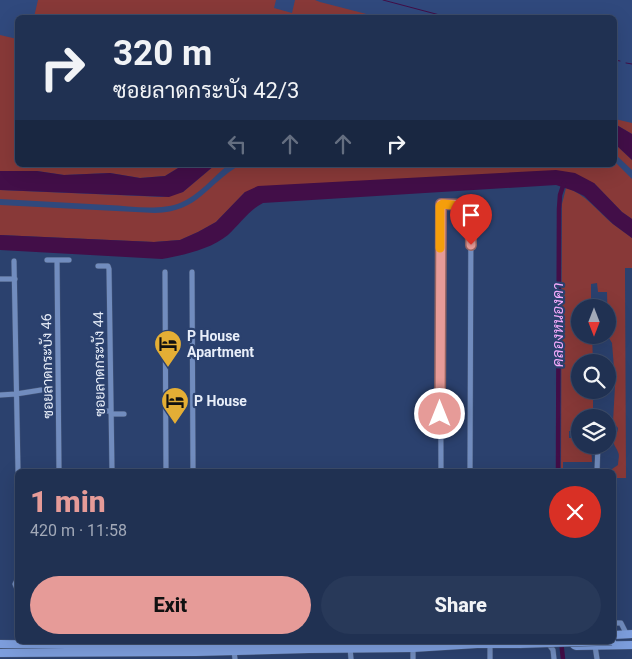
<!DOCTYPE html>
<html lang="en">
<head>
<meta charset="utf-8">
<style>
	:root { --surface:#203152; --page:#283959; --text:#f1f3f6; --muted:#a2a9b8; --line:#3d4c69; --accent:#e69b98 }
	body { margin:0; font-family:Roboto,Sarabun,sans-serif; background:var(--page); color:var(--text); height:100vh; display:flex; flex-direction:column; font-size:19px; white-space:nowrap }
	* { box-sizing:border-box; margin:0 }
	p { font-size:16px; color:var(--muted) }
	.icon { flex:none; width:28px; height:28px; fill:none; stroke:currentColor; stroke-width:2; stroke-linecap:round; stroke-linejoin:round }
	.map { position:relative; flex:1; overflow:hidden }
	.side { position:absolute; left:15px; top:469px; width:601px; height:175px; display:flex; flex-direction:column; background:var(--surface); border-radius:8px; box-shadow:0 5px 20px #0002,0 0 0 1px var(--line) }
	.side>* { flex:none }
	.banner { position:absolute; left:15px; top:15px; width:602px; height:152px; border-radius:8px; box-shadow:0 5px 20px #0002,0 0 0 1px var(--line); background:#203152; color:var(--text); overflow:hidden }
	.needle { width:32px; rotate:180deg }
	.tools { position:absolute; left:571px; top:299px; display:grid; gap:10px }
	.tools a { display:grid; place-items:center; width:45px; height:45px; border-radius:50%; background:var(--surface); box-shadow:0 5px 20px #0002,0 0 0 1px var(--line); font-size:25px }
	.pin { position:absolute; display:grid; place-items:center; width:42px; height:42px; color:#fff; margin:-51px -21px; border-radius:50% 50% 50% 0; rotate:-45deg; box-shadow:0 0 5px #0007 }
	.pin .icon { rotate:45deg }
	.me { position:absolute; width:55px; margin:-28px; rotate:0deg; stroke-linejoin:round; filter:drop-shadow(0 0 4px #0008) }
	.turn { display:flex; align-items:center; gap:18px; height:105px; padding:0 15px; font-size:22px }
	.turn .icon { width:65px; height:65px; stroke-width:2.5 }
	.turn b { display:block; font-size:35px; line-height:42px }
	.lanes { display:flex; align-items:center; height:48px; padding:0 15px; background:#0003; justify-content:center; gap:25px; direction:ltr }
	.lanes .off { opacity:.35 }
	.round { display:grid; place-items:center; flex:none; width:52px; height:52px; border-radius:26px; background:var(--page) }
	.head { display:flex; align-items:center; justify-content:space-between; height:85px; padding:0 15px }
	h1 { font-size:30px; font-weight:800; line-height:38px; color:var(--accent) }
	.button { display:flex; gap:10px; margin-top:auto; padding:10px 15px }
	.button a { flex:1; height:58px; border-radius:30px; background:var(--accent); color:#111; font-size:20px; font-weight:800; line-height:58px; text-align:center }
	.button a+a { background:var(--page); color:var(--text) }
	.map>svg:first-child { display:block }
</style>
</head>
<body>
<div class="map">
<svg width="632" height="659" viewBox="0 0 632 659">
	<rect width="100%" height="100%" fill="#2b416e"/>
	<!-- built -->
	<path fill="#30497d" d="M 0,0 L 632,0 L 632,204 L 615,165 L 615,18 L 18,18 L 18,165 L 445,165 L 259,177 L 208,213 L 0,223 Z"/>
	<!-- green -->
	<path fill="#883938" d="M 38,0 L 276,0 L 274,8 L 292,13 L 295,0 L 315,0 L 320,2 L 378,17 L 34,17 Z
		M 0,35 L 17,39 L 18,165 L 183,165 L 165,176 L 140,178 L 110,173 L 64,175 L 37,171 L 0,171 Z
		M 615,119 L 632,123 L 632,134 L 615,124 Z
		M 615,144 L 632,160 L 632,170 L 615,154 Z
		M 615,162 L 632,179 L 632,219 L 622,212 L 594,183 L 245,192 L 216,222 L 198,232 L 180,240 L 154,242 L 0,235 L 0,205 L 155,213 C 199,212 207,184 240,165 L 615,165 Z
		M 215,165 L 228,165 C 213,177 198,196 180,203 C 159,211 130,206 108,205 C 72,203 36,201 0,199 L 0,190 L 162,197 L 183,192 Z
		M 566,188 C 586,194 597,211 613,224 C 619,229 626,233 632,238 L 632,268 L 625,268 L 625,273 L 626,478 L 614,478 L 614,471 L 609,471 L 618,465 C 618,460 620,456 618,452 C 617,449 615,447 614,444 C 613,439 618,433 618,428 L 613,422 L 615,386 L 613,380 L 614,368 L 612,343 L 609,338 L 608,333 L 607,292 L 598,292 L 597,283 L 591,284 L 591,307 L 580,308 L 580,335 L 592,335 L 593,362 L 580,362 L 580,390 L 593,390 L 593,417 L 580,418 L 580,431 L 569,431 L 569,438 L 580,438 L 580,445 L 591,445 L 592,462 L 563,462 L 563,471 L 561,471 L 562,204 Z"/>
	<!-- water -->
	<path fill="#420e48" d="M 615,124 L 632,134 L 632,160 L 615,144 Z
		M 183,165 L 215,165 L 183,192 L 169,197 L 0,190 L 0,171 L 37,171 L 64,175 L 110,173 L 140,178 L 165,176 Z
		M 556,170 L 575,173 L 594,183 L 622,212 L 632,219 L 632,238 L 613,224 L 584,196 L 574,191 L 556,185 L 263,203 C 249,210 240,224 228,235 C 211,249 184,255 162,259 L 0,250 L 0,235 L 154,242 L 180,240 L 198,232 L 216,222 L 245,192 L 258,186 Z"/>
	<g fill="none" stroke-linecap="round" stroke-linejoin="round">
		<!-- stream -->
		<path stroke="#420e48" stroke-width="1" d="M 383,0 L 451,18
			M 615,60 L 620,61
			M 626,63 L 632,64"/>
		<!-- canal -->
		<path stroke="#420e48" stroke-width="4.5" d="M 558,471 L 559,209 L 560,195 L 564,183
			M 561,641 L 563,659"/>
		<defs>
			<path id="street" d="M 47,260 L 69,260
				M 57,260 L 59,471
				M 14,261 L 18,471
				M 98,266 L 108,266 L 109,269 L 112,471
				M 165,272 L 166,471
				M 192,272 L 193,471
				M 0,279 L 15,279
				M 0,395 L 16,394 L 41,390
				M 99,411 L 111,411
				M 111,414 L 124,414
				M 441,471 L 440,206 L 443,204 L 468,204 L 471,207 L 470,471
				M 597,471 L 598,445
				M 18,578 L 15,584 L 18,591
				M 614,623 L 621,623 L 625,631
				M 490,644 L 490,659
				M 550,646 L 553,650 L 554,659
				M 595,646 L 597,659
				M 350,648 L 351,659
				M 413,648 L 413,659
				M 234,651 L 235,659"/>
			<path id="primary" d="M 614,635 L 632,634
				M 574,641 L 574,645 L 576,646 L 632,645
				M 0,644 L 66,645 L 204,644
				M 199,647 L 266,644 L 433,642
				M 0,653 L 196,652 L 309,649 L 413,648 L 477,644 L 520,644"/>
		</defs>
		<!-- street casing -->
		<use href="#street" stroke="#465779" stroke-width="6"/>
		<!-- primary casing -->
		<use href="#primary" stroke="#465779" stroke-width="9"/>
		<!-- street -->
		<use href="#street" stroke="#718cbe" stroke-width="5"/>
		<!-- primary -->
		<use href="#primary" stroke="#7d9edd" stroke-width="8"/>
		<defs>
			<path id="primary-bridge" d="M 520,644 L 612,641"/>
		</defs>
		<!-- primary-bridge casing -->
		<use href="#primary-bridge" stroke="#465779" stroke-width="9" stroke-linecap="butt"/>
		<!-- primary-bridge -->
		<use href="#primary-bridge" stroke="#7d9edd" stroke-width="8"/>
	</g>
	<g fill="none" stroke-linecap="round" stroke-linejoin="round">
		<defs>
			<path id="route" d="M 440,414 L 441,204 L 470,205 L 471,245"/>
		</defs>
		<!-- route casing -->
		<use href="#route" stroke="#966563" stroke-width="12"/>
		<!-- route -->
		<use href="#route" stroke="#e69b98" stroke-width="9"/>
		<!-- slow -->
		<path stroke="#f59e0b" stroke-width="9" d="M 440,248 L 440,206 L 443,204 L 453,205"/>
	</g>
	<!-- icons -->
	<defs>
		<symbol id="hotel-pin" viewBox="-11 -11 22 30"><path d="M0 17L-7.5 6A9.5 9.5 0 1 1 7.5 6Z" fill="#e4ae35" stroke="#2b416e"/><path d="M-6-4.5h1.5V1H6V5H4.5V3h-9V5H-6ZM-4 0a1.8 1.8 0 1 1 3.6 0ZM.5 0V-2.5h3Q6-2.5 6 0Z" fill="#111"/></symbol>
	</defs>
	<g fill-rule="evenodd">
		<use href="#hotel-pin" x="152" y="328" width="32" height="43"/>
		<use href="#hotel-pin" x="159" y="385" width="32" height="43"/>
	</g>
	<g text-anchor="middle" stroke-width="4.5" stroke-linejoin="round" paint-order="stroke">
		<!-- poi labels -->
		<g font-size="14" font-weight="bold" fill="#e8eef9" stroke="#2b416e" text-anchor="start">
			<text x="187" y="341">P House<tspan x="187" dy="16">Apartment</tspan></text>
			<text x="194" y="406">P House</text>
		</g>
		<!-- street labels -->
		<g font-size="14" fill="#e8eef9" stroke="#2b416e">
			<text transform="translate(99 364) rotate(-91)" y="5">ซอยลาดกระบัง 44</text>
			<text transform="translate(47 366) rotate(-91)" y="5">ซอยลาดกระบัง 46</text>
		</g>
		<!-- water labels -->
		<g font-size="15" font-style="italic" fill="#f5abfd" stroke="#2b416e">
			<text transform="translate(558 325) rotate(-90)" y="5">คลองหนองคา</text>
		</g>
	</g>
</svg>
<div class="tools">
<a><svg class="needle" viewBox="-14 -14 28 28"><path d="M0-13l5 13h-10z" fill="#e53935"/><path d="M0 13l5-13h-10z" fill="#a2a9b8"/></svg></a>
<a><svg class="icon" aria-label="search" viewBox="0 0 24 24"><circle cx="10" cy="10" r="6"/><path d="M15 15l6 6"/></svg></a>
<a><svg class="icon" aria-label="layers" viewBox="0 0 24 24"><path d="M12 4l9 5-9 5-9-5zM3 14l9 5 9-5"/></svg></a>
</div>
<div class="pin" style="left:471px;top:245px;background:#d93025"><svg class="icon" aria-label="arrive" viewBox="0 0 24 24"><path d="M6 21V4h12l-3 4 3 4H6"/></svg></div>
<svg class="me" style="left:440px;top:414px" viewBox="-20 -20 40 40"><circle r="17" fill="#e69b98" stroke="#fff" stroke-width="3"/><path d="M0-11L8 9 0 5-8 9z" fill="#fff"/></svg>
<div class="banner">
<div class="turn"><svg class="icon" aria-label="right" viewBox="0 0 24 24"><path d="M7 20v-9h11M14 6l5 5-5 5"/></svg><div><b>320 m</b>ซอยลาดกระบัง 42/3</div></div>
<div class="lanes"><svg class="icon off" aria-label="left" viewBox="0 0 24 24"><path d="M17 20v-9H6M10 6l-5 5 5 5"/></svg><svg class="icon off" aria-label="ahead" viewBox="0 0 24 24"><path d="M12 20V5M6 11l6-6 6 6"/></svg><svg class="icon off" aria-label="ahead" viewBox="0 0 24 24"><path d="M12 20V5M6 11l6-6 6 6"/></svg><svg class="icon" aria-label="right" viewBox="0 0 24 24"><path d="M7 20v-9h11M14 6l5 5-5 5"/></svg></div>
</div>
<section class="side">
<div class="head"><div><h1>1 min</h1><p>420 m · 11:58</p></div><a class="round" style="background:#d93025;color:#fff"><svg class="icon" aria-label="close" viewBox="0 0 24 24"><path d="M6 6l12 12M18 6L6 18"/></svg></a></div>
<div class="button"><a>Exit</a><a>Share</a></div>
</section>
</div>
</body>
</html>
